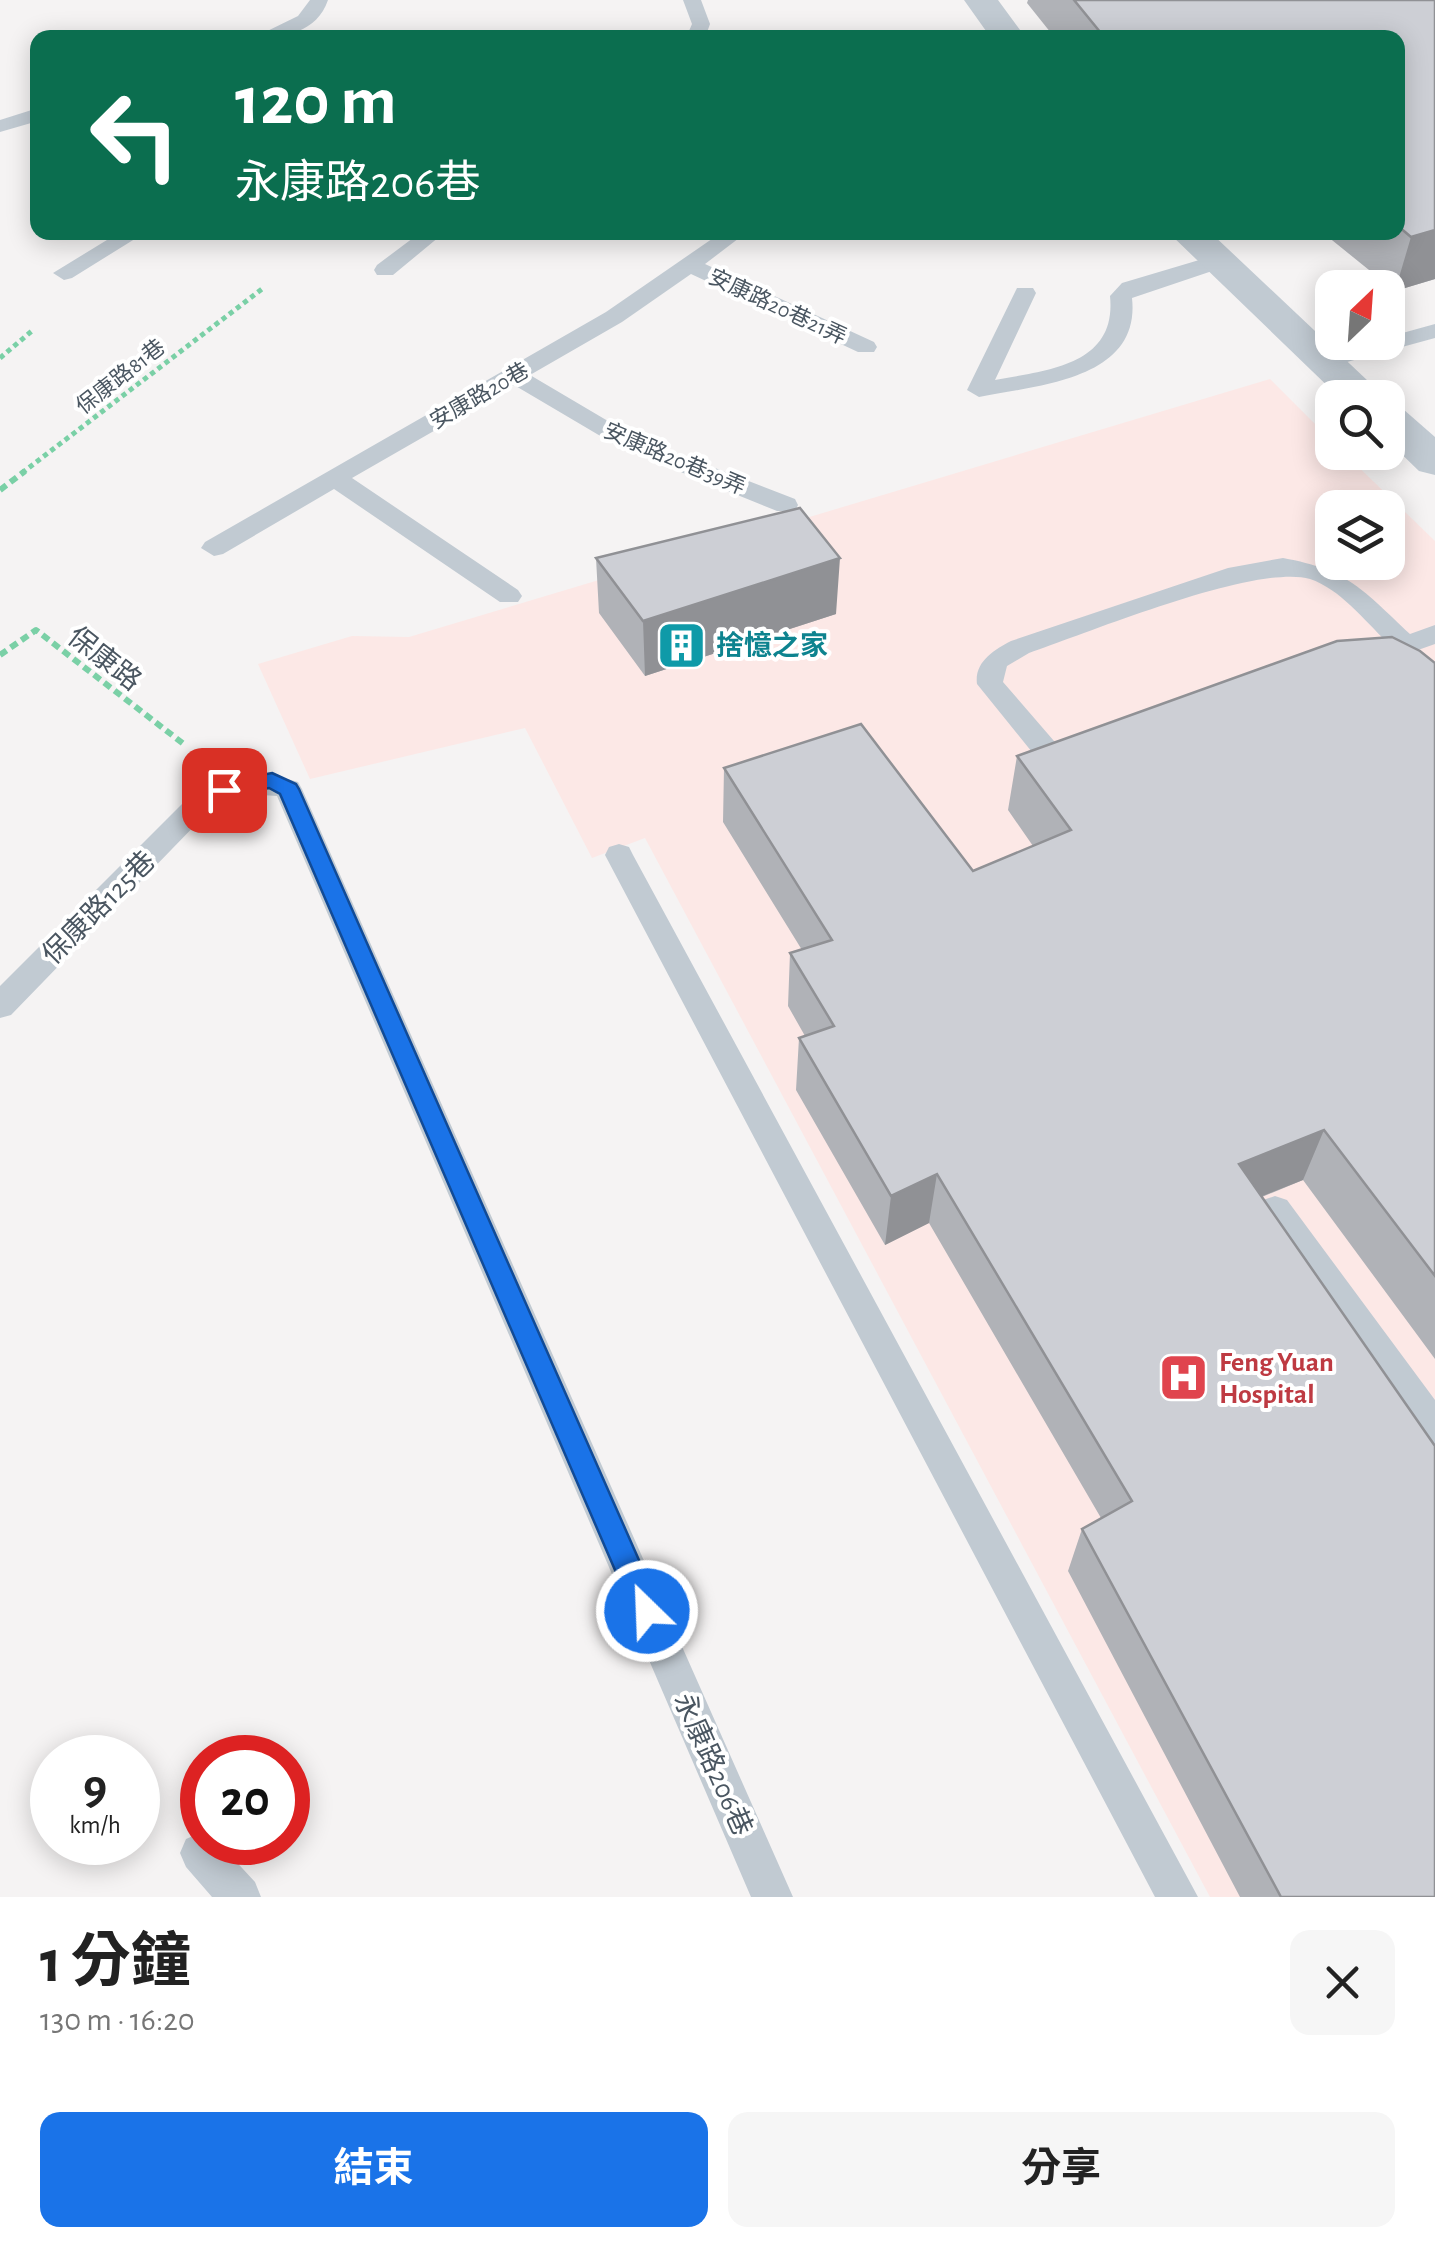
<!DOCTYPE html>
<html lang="zh-TW">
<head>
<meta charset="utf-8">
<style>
	:root { --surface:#fff; --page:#f6f6f6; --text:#222; --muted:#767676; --accent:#1a73e8 }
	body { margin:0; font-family:"Alegreya Sans","Noto Sans TC",sans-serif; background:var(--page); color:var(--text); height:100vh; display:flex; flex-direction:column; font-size:38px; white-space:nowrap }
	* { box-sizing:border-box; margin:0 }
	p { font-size:32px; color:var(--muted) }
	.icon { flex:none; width:55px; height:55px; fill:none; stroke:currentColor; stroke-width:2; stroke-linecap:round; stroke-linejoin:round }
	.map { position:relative; height:1897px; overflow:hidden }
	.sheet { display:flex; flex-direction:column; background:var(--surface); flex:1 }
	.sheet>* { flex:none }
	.top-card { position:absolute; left:30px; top:30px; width:1375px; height:210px; border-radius:20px; box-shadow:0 5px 25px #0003; background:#0b6e4f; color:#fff; overflow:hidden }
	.needle { width:65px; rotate:25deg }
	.buttons { position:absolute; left:1315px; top:270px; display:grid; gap:20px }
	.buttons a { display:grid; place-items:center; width:90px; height:90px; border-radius:20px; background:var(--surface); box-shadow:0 5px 25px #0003; font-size:50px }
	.speed { position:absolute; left:30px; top:1735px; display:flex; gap:20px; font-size:50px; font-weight:700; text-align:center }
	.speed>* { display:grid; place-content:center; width:130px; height:130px; border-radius:50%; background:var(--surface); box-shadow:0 5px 25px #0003; line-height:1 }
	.speed small { font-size:25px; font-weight:400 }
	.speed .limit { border:15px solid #d22; background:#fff; color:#111 }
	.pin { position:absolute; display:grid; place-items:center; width:85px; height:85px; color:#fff; margin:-42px; border-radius:20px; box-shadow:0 5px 15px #0006 }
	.me { position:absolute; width:110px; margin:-55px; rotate:336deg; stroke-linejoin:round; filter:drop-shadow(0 0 8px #0008) }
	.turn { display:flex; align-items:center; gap:35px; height:210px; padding:0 40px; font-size:45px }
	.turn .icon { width:130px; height:130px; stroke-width:2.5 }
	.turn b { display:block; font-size:70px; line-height:85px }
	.round { display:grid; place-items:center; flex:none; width:105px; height:105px; border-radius:20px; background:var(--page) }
	.headline { display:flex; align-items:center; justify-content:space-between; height:170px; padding:0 40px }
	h1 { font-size:60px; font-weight:700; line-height:75px }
	.cta { display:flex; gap:20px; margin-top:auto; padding:20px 40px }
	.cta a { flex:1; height:115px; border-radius:20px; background:var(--accent); color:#fff; font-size:40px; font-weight:700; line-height:115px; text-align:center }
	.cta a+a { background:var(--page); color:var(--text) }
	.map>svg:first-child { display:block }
</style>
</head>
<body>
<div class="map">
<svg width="1435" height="1897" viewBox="0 0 1435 1897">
	<rect width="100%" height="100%" fill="#f5f3f3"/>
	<!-- medical -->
	<path fill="#fce8e6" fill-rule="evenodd" d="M 1270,379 L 1332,441 L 1332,452 L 1344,453 L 1435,541 L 1435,1897 L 1210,1897 L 645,838 L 592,858 L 525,728 L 310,779 L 258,664 L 352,636 L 409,637 ZM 1332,508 L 1388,508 L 1388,562 L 1332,562 Z"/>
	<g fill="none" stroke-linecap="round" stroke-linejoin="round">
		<!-- path-far1 -->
		<path stroke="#7ad0a6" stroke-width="5" stroke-dasharray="5 4" stroke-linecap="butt" d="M 0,358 L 33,330
			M 22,473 L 262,289"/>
		<!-- path -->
		<path stroke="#7ad0a6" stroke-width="6" stroke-dasharray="8 5" stroke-linecap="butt" d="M 0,490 L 25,471
			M 0,655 L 36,630 L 185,745"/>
		<!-- service -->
		<path fill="#c1cad2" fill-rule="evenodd" d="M 310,0 L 328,0 C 317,33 283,38 253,38 L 298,16 Z
			M 683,0 L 701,0 L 710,24 L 705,38 L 686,38 L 692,24 Z
			M 38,108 L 38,121 L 0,132 L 0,120 Z
			M 120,232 L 146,232 L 72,278 L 64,280 L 53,273 Z
			M 421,232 L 445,232 L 393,275 L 377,275 L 374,270 L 377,265 Z
			M 722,232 L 747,232 L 705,264 L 874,342 L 877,347 L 874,352 L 858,352 L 691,274 L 622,322 L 530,375 L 635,437 L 795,499 L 798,505 L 795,511 L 777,511 L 619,447 L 514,385 L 352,478 L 518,590 L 522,596 L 518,602 L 500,602 L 334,489 L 223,554 L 214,556 L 201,548 L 205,542 L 606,312 Z
			M 1216,255 L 1224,257 L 1227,262 L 1224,267 L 1132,298 C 1141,380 1038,385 979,397 L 967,390 L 1017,288 L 1033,288 L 1036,293 L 995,380 C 1048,370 1117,365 1110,296 L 1122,283 Z
			M 1435,324 L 1435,338 L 1325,368 L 1314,361 L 1317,356 L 1367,342 L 1388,342 L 1388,337 Z
			M 1283,558 C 1349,570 1363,590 1410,634 L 1435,625 L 1435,644 L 1367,668 L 1358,665 L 1354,659 L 1358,653 L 1387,642 C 1364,620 1340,589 1310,579 C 1257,563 1088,633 1029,653 L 1007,666 L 1003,682 L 1054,741 L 1093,749 L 1097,756 L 1093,763 L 1083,766 L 1036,757 L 977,684 C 974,662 994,650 1011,641 L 1228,568 Z
			M 263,772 L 298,782 L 302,789 L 793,1897 L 751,1897 L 277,796 L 245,794 L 204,816 L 11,1015 L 0,1018 L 0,986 L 184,802 L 230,778 Z
			M 619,844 L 629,847 L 633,855 L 1198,1897 L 1155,1897 L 605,855 L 609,847 Z
			M 1275,1196 L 1287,1200 L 1435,1400 L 1435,1446 L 1422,1441 L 1263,1220 L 1258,1210 L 1263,1200 Z
			M 200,1833 L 202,1842 L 218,1842 L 255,1882 L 261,1897 L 212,1897 L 186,1867 L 180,1853 L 186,1839 Z"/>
		<!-- minor -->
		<path fill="#c1cad2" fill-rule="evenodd" d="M 964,0 L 998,0 L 1026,38 L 991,38 Z
			M 1168,232 L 1210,232 L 1386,398 L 1340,398 Z
			M 1388,405 L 1403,409 L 1435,437 L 1435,475 L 1419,471 L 1388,441 Z"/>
	</g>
	<!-- wall -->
	<path fill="#b0b2b7" d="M 1028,0 L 1435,0 L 1435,279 L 1395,291 L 1322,232 L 1398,232 L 1398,38 L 1055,38 L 1027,3 Z
		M 596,558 L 836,614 L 645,676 L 599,613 Z
		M 1435,663 L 1435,1359 L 1303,1180 L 1262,1197 L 1435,1897 L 1240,1897 L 1068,1571 L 1082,1529 L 1101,1518 L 929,1223 L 885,1245 L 796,1090 L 799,1038 L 805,1036 L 788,1006 L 790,953 L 802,950 L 723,822 L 724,768 L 973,871 L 1033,846 L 1008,810 L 1017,756 Z"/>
	<!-- shaded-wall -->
	<path fill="#909195" d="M 1226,33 L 1225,38 L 1193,38 Z
		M 1435,230 L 1435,279 L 1395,291 L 1411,237 Z
		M 840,558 L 836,614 L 645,676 L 643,621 Z
		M 1324,1130 L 1303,1180 L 1220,1213 L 1239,1164 Z
		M 937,1174 L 929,1223 L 885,1245 L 891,1196 Z"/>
	<!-- building -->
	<path fill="#cdcfd5" stroke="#909195" stroke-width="2.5" d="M 1074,0 L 1435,0 L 1435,230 L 1411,237 L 1398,226 L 1398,38 L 1229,38 L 1226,33 L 1193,38 L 1105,38 Z
		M 800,508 L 840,558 L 643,621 L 596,558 Z
		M 1392,637 L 1420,651 L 1435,663 L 1435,1276 L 1324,1130 L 1239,1164 L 1435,1446 L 1435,1897 L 1281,1897 L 1082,1529 L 1132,1501 L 937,1174 L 891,1196 L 799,1038 L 834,1026 L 790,953 L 832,940 L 724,768 L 861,724 L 973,871 L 1071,830 L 1017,756 L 1337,641 Z"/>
	<!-- route -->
	<path fill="#1a73e8" stroke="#114b97" stroke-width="2.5" d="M 272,773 L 296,784 L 299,789 L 657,1601 L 661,1611 L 657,1621 L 647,1625 L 637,1621 L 280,794 L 269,788 L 224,797 L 213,790 L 224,782 Z"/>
	<!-- icons -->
	<defs>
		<symbol id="building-square" viewBox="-11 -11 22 22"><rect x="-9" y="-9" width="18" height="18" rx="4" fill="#0f9aa8" stroke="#fff"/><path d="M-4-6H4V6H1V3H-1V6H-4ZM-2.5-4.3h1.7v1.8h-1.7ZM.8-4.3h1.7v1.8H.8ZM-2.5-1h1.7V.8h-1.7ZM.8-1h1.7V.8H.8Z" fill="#fff"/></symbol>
		<symbol id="hospital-square" viewBox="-11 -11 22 22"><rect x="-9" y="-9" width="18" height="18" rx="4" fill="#e0444e" stroke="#fff"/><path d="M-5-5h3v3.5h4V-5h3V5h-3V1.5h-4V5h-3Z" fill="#fff"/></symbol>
	</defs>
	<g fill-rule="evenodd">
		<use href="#building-square" x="654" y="618" width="55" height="55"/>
		<use href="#hospital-square" x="1156" y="1350" width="55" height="55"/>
	</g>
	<g text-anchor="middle" stroke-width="8" stroke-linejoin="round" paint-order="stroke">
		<!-- far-street labels -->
		<g font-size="22" fill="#4a5661" stroke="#fff">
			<text transform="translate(778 306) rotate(25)" y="8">安康路20巷21弄</text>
			<text transform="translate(120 376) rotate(-38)" y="8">保康路81巷</text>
			<text transform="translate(479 395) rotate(-30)" y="8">安康路20巷</text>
			<text transform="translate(675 458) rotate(23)" y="8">安康路20巷39弄</text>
		</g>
		<!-- culture labels -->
		<g font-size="28" font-weight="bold" fill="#0d838f" stroke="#fff" text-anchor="start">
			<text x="716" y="655">捨憶之家</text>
		</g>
		<!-- street labels -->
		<g font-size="28" fill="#4a5661" stroke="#fff">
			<text transform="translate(105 658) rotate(38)" y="10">保康路</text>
			<text transform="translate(98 907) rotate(-45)" y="10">保康路125巷</text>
			<text transform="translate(714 1764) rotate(66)" y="10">永康路206巷</text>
		</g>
		<!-- health labels -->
		<g font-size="28" font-weight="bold" fill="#be3a42" stroke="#fff" text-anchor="start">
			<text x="1219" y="1371">Feng Yuan<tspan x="1219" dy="32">Hospital</tspan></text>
		</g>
	</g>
</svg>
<div class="buttons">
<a><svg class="needle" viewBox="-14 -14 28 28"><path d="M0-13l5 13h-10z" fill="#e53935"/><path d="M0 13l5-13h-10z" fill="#767676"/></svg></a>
<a><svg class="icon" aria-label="search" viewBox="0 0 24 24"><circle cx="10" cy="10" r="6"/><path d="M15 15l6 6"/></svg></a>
<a><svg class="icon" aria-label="layers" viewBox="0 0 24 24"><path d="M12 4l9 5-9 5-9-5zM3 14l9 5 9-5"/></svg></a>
</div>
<div class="speed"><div>9<small>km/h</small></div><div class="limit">20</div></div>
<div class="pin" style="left:224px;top:790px;background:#d93025"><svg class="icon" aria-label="arrive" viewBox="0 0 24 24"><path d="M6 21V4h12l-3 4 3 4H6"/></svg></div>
<svg class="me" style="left:647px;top:1611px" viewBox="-20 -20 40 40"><circle r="17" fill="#1a73e8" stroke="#fff" stroke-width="3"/><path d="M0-11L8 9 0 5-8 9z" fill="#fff"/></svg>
<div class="top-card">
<div class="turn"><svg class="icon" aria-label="left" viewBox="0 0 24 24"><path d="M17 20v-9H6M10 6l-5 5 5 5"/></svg><div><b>120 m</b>永康路206巷</div></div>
</div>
</div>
<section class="sheet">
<div class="headline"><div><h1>1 分鐘</h1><p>130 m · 16:20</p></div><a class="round"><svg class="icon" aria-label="close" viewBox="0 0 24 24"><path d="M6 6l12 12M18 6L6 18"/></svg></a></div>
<div class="cta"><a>結束</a><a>分享</a></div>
</section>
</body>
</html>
